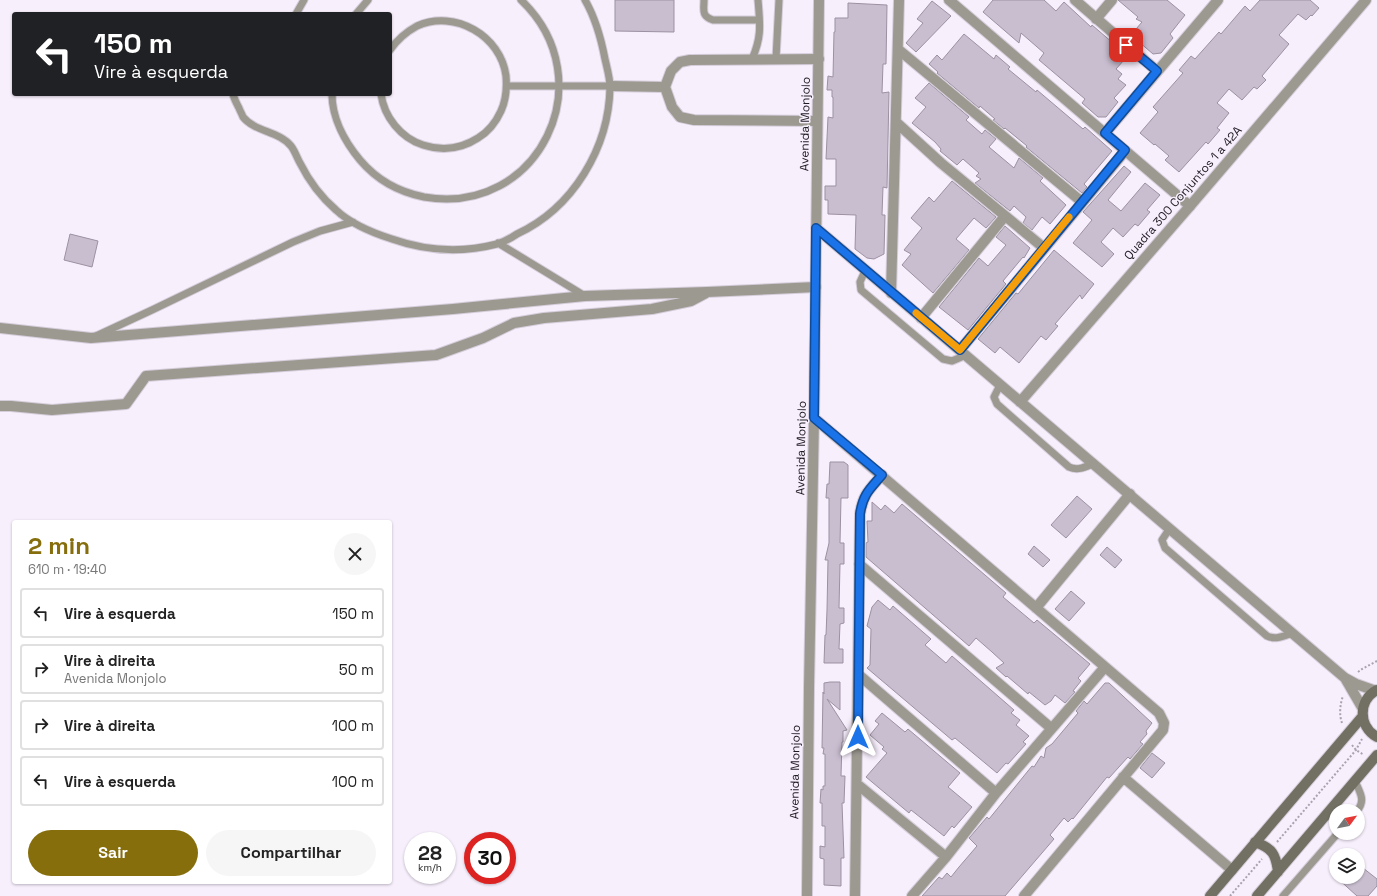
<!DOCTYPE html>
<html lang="pt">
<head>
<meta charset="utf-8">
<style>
	:root { --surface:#fff; --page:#f6f6f6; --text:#222; --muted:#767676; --line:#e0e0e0; --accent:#866e0d }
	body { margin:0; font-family:"Space Grotesk",sans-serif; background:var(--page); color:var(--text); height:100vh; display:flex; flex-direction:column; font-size:15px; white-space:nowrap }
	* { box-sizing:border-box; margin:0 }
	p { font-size:13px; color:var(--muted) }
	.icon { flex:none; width:22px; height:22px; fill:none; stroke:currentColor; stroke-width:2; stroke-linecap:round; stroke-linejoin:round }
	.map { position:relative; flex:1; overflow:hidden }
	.details { position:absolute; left:12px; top:520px; width:380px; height:364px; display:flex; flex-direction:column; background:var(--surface); border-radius:4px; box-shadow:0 1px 3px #0004 }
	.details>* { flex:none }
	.top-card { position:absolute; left:12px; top:12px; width:380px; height:84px; border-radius:4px; box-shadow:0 1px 3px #0004; background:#202124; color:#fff; overflow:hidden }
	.needle { width:26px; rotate:58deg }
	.buttons { position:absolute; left:1329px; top:804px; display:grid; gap:8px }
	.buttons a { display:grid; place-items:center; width:36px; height:36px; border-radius:50%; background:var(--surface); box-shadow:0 1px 3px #0004; font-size:20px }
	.speed { position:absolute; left:404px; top:832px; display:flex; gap:8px; font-size:20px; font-weight:700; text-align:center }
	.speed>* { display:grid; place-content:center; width:52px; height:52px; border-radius:50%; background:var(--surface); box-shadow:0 1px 3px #0004; line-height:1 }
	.speed small { font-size:10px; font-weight:400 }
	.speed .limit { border:6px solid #d22; background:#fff; color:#111 }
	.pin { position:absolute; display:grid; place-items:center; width:34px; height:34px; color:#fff; margin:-17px; border-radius:8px; box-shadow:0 2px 6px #0006 }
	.me { position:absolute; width:44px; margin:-22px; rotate:0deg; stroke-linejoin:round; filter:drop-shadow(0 0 3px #0008) }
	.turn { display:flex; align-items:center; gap:14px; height:84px; padding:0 16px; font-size:18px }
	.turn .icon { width:52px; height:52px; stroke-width:2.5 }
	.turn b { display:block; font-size:28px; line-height:34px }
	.round { display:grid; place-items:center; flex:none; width:42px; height:42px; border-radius:21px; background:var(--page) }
	.overview { display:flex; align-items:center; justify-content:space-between; height:68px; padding:0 16px }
	h1 { font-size:24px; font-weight:700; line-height:30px; color:var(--accent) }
	.action { display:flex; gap:8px; margin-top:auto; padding:8px 16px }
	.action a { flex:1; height:46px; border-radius:24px; background:var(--accent); color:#fff; font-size:16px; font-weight:700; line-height:46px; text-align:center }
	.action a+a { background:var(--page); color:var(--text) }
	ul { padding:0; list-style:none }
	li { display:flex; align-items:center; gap:12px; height:50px; margin:0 8px 6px; padding:0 8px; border:2px solid var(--line); border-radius:4px }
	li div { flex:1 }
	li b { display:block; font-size:15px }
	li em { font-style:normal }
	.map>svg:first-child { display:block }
</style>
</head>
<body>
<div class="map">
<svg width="1377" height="896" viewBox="0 0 1377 896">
	<rect width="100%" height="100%" fill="#f8effd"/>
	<!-- building -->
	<path fill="#c9bed0" stroke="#9b91a1" d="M 615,0 L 674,0 L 674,32 L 615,31 Z
		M 993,0 L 1044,0 L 1056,11 L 1064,2 L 1091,27 L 1092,25 L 1120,49 L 1117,54 L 1124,60 L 1116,69 L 1122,74 L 1118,79 L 1126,85 L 1114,98 L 1118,102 L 1106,117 L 1098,117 L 1082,103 L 1085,99 L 1039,60 L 1044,53 L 1021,33 L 1019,43 L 983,12 Z
		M 1118,0 L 1167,0 L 1185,15 L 1170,34 L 1173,38 L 1161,53 L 1153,54 L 1131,35 L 1142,22 L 1136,19 L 1138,17 Z
		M 1260,0 L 1310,0 L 1319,8 L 1312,16 L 1311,15 L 1306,20 L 1298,14 L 1279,35 L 1289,44 L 1262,76 L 1266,80 L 1257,89 L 1254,87 L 1242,100 L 1229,89 L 1217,103 L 1229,113 L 1217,128 L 1220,130 L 1208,144 L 1206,142 L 1179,172 L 1165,160 L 1169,156 L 1155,144 L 1154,145 L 1140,133 L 1158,112 L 1153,107 L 1183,73 L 1179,70 L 1191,56 L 1195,59 L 1219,32 L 1221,34 L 1245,6 L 1250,11 Z
		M 932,1 L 951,16 L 916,52 L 906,43 L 923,23 L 917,19 Z
		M 848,3 L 887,5 L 886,64 L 883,64 L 882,93 L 889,92 L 887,188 L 883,187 L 882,215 L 885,215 L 884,254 L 874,259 L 867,258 L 855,249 L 856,215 L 828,214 L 828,200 L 825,200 L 825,186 L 836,186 L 836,159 L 826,159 L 828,117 L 833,118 L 833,97 L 832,97 L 832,90 L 827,90 L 828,76 L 833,77 L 834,32 L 835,32 L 835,18 L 848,18 Z
		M 964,34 L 994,59 L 996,55 L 1010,67 L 1008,69 L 1036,92 L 1037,90 L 1083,129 L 1085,127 L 1112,151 L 1084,184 L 1087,187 L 1082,193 L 1026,147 L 1027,146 L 1005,128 L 1004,129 L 993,120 L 995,119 L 980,106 L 979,108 L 937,73 L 938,72 L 929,64 L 937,55 L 942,60 Z
		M 929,83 L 969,117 L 966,120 L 982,134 L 985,130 L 996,139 L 989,147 L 1014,168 L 1019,158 L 1043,178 L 1040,181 L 1066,205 L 1050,224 L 1042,217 L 1032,230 L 1023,223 L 1026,217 L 1014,206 L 1010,211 L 975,183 L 981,179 L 976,176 L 979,173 L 963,159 L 957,165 L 940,151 L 941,149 L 935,142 L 912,123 L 926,107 L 915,98 Z
		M 1124,166 L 1131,172 L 1108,200 L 1121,211 L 1145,183 L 1160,195 L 1147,210 L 1150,212 L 1138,226 L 1135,224 L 1123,237 L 1113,228 L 1101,242 L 1114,254 L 1102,267 L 1073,243 L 1092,220 L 1083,212 Z
		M 952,181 L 996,217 L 986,228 L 974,218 L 956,239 L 969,250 L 933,293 L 902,265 L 911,254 L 904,250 L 922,228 L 911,218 L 929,197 L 934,202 Z
		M 1005,226 L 1030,248 L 1024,258 L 1023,257 L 1003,281 L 1006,284 L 968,330 L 939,307 L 979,258 L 988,266 L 1006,245 L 996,237 Z
		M 70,234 L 98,241 L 92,267 L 64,260 Z
		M 1054,250 L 1094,284 L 1082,299 L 1080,295 L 1055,324 L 1058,326 L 1046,340 L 1041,336 L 1019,363 L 1000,347 L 995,353 L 978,339 L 1016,293 L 1018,294 Z
		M 830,462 L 844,462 L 848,465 L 848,498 L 841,498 L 840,543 L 844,543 L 844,564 L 840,564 L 839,608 L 844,608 L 844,623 L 840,624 L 839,649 L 843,649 L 843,663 L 824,663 L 825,635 L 826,635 L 827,610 L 828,560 L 825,560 L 829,543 L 829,498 L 826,498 L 827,484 L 829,484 Z
		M 1077,496 L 1092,509 L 1066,538 L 1051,525 Z
		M 872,502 L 881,510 L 885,505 L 894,513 L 902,504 L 1006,593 L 1003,597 L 1034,623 L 1037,620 L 1090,664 L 1078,678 L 1081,681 L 1073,691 L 1075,692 L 1065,703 L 1055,695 L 1051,701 L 1045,705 L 1029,692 L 1028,694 L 1007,676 L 1006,677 L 996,668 L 1004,663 L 992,652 L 976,638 L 969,646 L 866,557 L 866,543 L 868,542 L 867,521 L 872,521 Z
		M 1034,546 L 1050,560 L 1043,567 L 1028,554 Z
		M 1107,547 L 1122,560 L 1115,568 L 1100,555 Z
		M 1071,591 L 1085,603 L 1069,621 L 1055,609 Z
		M 878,600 L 890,610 L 893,606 L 931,639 L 925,645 L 946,663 L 952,656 L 1014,710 L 1011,713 L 1020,720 L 1016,725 L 1029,736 L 1023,742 L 1026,744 L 1008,764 L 1006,763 L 997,773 L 955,738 L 952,740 L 867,668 L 870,665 L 871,629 L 867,626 L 872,607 Z
		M 830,682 L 840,682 L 840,710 L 827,699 L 847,730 L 843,731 L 843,742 L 842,742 L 841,776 L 845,776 L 844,803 L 842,803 L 844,858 L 841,858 L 841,886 L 824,885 L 824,859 L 820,858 L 820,846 L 825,847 L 825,826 L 822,826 L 822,803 L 820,803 L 821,789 L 823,790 L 823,786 L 825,786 L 825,754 L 823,754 L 824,748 L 822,748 L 823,692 L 824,694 L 824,683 Z
		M 1105,683 L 1109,683 L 1152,723 L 1146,731 L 1147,734 L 1140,742 L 1143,744 L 1130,759 L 1128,757 L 1109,778 L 1107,777 L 1073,819 L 1072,818 L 1068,822 L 1064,818 L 1050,835 L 1054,839 L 1005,896 L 922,896 L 939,877 L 942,879 L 947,873 L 951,877 L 959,867 L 977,846 L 969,838 L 970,837 L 987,817 L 989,819 L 1032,766 L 1034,767 L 1041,756 L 1044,758 L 1046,748 L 1052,744 L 1078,713 L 1076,711 L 1084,701 L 1087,704 Z
		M 882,713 L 905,732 L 908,729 L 960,773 L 948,787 L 972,807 L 954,828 L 952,826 L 944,836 L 911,810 L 909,813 L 866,777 L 887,753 L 882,749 L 884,747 L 870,735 L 879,724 L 875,721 Z
		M 1152,753 L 1165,763 L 1152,778 L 1140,768 Z
		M 1358,864 L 1377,879 L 1377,886 L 1368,896 L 1357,896 L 1336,877 L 1358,877 Z"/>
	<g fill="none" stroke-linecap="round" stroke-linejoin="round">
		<defs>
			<path id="service" d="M 704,0 C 704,10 701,16 713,20 L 759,20
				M 296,14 L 304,0
				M 356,14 L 368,0
				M 752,59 C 762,37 760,24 758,0
				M 776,59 L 779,0
				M 507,86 L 610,86
				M 233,94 C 234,99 237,104 239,108 C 240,111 242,114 243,117 C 255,132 279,131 291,146 C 295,151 297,158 300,163 C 309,181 321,197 336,210 C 351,224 373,233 392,239 C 426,251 462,253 497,244 C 504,242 511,238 517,234 C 573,208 609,148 610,87 C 610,78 607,68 605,59 C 601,38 596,19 585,0
				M 332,94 C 332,118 345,142 360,160 C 376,179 399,192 424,197 C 539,217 605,80 521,0
				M 381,94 C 384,117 401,138 423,145 C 442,151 461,149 478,138 C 488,132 496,122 501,111 C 506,100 507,88 506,76 C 501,36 455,9 417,26 C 406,32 397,40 390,50
				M 498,243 L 585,296
				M 865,271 L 860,282 L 861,290 L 943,359 L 952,361 L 966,355
				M 96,336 L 152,310 L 293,242 L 320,231 L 353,222
				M 1000,385 L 994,397 L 997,404 L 1069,467 C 1078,471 1086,467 1094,463
				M 1170,528 L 1162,540 L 1165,548 L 1267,636 C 1276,640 1284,636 1293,633
				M 1355,781 C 1360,793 1366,800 1357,811
				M 1283,896 L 1338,833"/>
			<path id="minor" d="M 949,0 L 1190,206
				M 1075,0 L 1157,71
				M 1096,19 L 1112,0
				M 899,50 L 1082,202
				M 610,86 L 665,87
				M 817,121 L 694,120 L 680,117 L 672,107 L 665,87 L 671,71 L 680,62 L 690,60 L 819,59
				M 897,123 L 941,163 L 1044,248
				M 1105,133 L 1218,0
				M 891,293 L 899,0
				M 921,318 L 1005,216
				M 0,328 L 91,338 L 453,309 L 585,296 L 707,292 L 816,287
				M 960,350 L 1125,151
				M 0,406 L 11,406 L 52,410 L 126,404 L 146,376 L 436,355 L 483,338 L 514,323 L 544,318 L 652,309 L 691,301 L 706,293
				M 814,418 L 1159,713 L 1164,723 L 1163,730 L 1024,896
				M 859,564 L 1051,728
				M 1036,608 L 1130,494
				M 859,675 L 996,793
				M 1123,777 L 1232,870
				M 857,784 L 946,857
				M 855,896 L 860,514 C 863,494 869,490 882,475
				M 912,896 L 946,857 L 996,793 L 1105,667"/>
			<path id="tertiary" d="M 816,228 L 1345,678 L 1356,684 L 1376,691
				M 1020,402 L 1190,206 L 1366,0
				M 1345,678 L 1363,709
				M 807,896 L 809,688 L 814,418 L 819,0"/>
			<path id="secondary" d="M 1377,690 C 1358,700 1358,726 1377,737
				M 1255,842 C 1272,848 1276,854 1278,872
				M 1210,896 L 1362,717
				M 1257,896 L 1377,755"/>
		</defs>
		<!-- service casing -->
		<use href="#service" stroke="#d5cdda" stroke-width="9"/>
		<!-- minor casing -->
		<use href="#minor" stroke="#d5cdda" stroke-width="12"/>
		<!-- tertiary casing -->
		<use href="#tertiary" stroke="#d5cdda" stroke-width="12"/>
		<!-- secondary casing -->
		<use href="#secondary" stroke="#d5cdda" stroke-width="12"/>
		<!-- path -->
		<path stroke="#aaa3af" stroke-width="2" stroke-dasharray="2 2" stroke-linecap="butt" d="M 1358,672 L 1362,669 L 1377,661
			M 1342,723 C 1339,715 1340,704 1343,696
			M 1352,745 L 1356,750 L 1364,755
			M 1277,842 L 1356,750 L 1362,739
			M 1230,896 L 1262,859"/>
		<!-- service -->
		<use href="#service" stroke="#9c9991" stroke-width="7"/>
		<!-- minor -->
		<use href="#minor" stroke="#9c9991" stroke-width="10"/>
		<!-- tertiary -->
		<use href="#tertiary" stroke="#9c9991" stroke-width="10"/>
		<!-- secondary -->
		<use href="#secondary" stroke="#726f63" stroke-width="10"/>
	</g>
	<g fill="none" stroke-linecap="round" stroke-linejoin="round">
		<defs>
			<path id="route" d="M 858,737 L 860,514 C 863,494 870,489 882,475 L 814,418 L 816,228 L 960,350 L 1125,150 L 1105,133 L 1157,71 L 1126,45"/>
		</defs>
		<!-- route casing -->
		<use href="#route" stroke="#114b97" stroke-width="10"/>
		<!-- route -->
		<use href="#route" stroke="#1a73e8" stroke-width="7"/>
		<!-- slow -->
		<path stroke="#f59e0b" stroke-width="7" d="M 916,313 L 960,350 L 1069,217"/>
	</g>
	<g text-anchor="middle" stroke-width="3" stroke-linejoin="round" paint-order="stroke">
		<!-- street labels -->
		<g font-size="12" fill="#1f1b22" stroke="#f8effd">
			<text transform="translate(805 124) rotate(-89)" y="4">Avenida Monjolo</text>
			<text transform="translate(1183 193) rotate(-49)" y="4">Quadra 300 Conjuntos 1 a 42A</text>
			<text transform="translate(801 448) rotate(-89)" y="4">Avenida Monjolo</text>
			<text transform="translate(795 772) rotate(-89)" y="4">Avenida Monjolo</text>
		</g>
	</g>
</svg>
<div class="buttons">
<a><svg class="needle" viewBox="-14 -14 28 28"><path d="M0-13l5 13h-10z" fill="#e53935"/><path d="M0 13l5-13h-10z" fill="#767676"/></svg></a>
<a><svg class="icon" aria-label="layers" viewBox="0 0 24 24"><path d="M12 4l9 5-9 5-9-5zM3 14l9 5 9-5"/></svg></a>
</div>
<div class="speed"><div>28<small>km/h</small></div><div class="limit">30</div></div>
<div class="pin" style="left:1126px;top:45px;background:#d93025"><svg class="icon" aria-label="arrive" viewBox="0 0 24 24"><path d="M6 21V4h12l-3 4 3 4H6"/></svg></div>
<svg class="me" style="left:858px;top:737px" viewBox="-20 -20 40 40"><path d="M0-17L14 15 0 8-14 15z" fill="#1a73e8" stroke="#fff" stroke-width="4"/></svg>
<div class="top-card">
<div class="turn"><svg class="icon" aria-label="left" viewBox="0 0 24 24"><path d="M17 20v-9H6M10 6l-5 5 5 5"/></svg><div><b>150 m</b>Vire à esquerda</div></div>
</div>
<section class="details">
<div class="overview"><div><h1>2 min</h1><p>610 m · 19:40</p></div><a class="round"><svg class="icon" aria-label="close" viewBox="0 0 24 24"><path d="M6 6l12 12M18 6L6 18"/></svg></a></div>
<ul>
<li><svg class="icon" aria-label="left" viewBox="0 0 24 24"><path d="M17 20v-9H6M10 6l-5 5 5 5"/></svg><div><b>Vire à esquerda</b></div><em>150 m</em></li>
<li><svg class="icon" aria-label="right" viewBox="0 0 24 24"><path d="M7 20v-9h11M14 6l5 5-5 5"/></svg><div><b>Vire à direita</b><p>Avenida Monjolo</p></div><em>50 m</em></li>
<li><svg class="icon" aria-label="right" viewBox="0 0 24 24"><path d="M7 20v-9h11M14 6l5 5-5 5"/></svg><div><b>Vire à direita</b></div><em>100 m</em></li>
<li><svg class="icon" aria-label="left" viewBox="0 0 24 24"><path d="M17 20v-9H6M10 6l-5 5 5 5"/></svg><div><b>Vire à esquerda</b></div><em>100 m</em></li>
</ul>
<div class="action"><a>Sair</a><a>Compartilhar</a></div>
</section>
</div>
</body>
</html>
